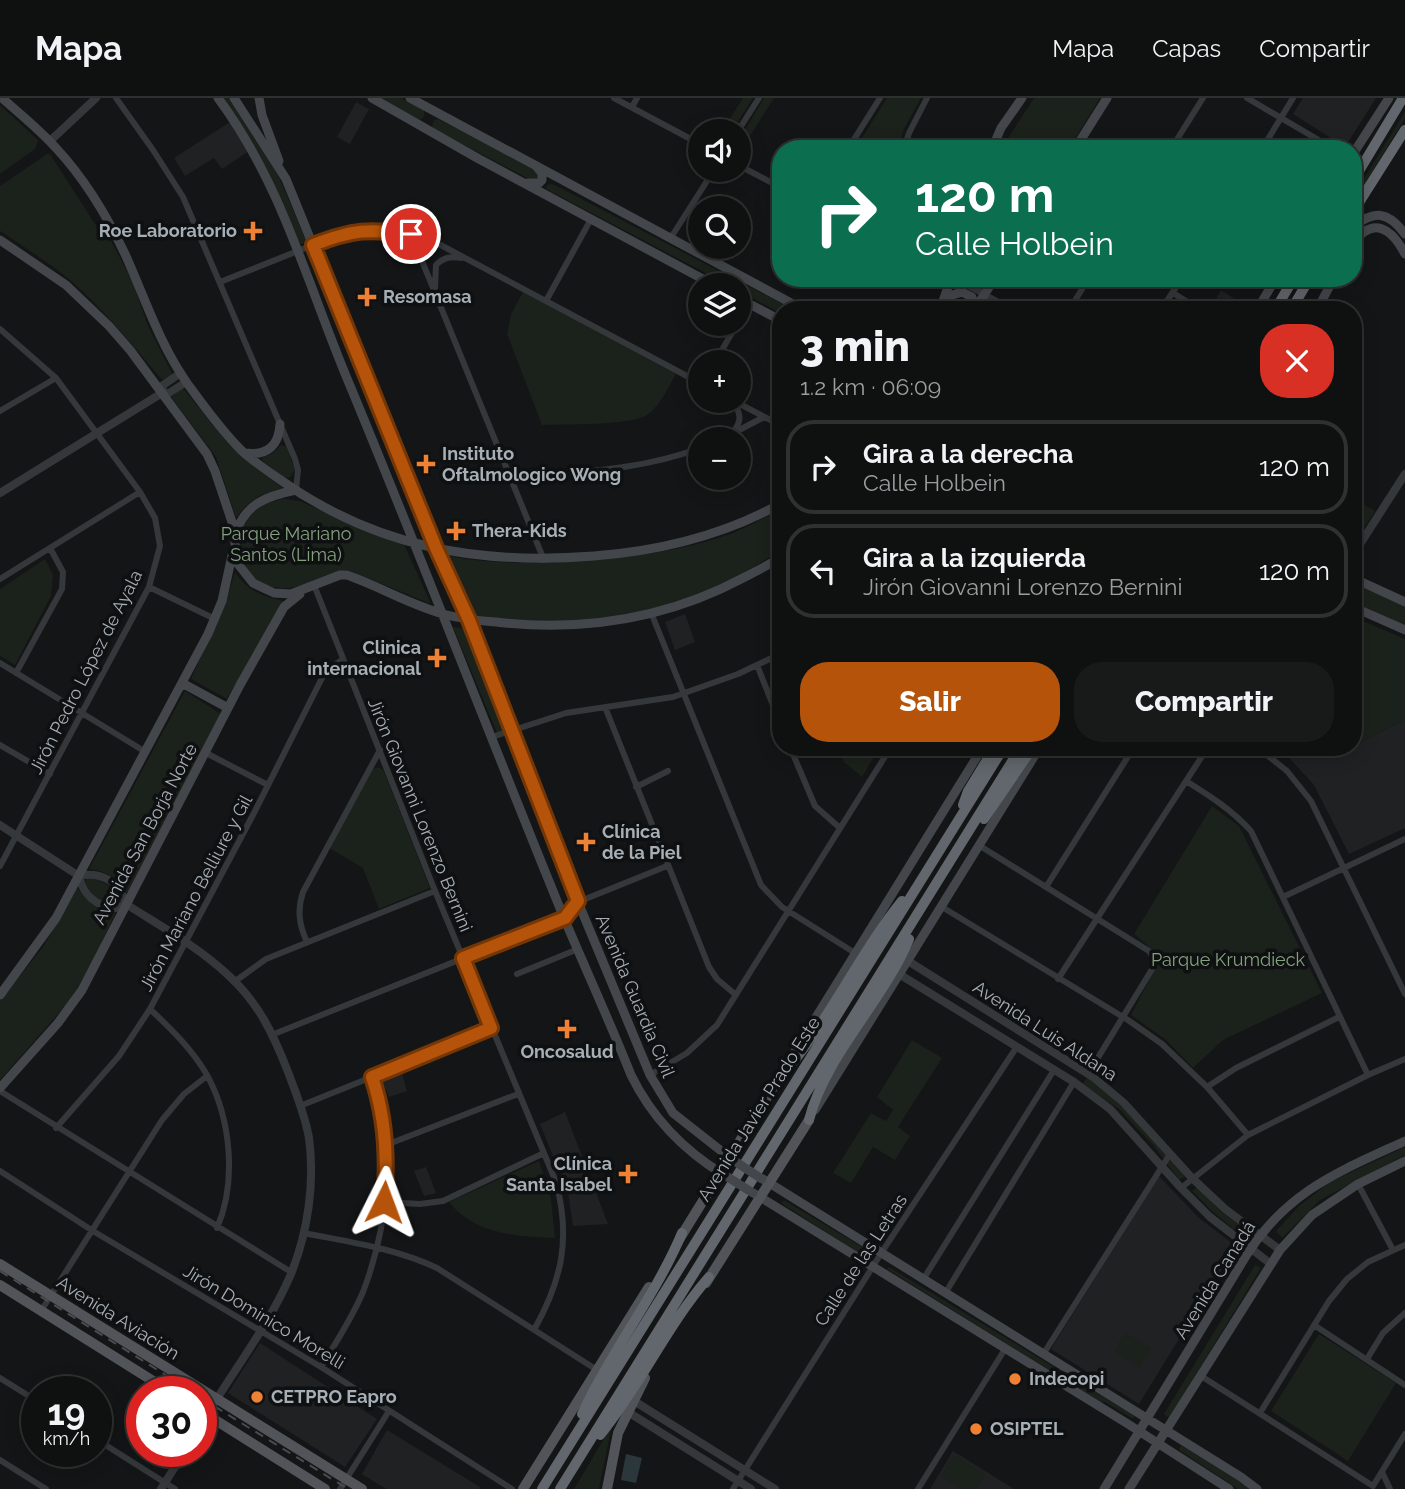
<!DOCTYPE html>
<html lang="es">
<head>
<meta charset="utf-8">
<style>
	:root { --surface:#0f1010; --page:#181919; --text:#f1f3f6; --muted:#9b9d9f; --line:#2f3030; --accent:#b45309 }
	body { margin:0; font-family:Raleway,sans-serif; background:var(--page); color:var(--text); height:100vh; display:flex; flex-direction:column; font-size:26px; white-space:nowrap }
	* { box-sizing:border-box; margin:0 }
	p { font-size:23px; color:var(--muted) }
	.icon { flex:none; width:38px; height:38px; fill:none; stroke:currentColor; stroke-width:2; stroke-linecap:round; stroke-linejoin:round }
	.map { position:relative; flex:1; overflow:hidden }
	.details { position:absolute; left:772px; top:203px; width:590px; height:455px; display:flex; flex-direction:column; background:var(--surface); border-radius:28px; box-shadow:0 4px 18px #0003,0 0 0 2px var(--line) }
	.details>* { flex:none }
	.guide { position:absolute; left:772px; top:42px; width:590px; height:147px; border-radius:28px; box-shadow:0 4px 18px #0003,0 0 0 2px var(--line); background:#0b6e4f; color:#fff; overflow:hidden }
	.fabs { position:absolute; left:688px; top:21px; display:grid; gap:14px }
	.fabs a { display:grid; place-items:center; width:63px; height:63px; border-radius:50%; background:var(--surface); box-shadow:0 4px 18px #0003,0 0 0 2px var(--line); font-size:35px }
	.speed { position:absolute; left:21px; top:1278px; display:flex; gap:14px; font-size:35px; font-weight:700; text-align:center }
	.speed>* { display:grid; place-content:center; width:91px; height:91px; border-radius:50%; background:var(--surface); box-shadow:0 4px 18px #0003,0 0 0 2px var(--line); line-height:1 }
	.speed small { font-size:18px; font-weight:400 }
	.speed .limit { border:10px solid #d22; background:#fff; color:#111 }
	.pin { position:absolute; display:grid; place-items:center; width:60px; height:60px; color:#fff; margin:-30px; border:4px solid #fff; border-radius:50%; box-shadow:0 2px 7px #0007 }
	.me { position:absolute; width:77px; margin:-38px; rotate:3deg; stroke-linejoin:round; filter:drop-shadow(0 0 5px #0008) }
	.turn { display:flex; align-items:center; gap:24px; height:147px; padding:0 28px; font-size:32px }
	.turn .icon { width:91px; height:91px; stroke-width:2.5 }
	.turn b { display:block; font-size:49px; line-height:60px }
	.round { display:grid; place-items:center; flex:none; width:74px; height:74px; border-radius:28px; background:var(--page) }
	.summary { display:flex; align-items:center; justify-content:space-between; height:119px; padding:0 28px }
	h1 { font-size:42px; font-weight:800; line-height:52px }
	.cta { display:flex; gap:14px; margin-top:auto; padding:14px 28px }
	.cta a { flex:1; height:80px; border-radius:28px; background:var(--accent); color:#fff; font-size:28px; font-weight:800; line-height:80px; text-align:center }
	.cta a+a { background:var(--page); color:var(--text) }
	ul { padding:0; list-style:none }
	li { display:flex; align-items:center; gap:21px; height:94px; margin:0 14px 10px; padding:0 14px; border:4px solid var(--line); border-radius:28px }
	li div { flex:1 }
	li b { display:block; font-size:26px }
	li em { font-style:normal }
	header { display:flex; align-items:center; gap:42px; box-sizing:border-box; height:98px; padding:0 35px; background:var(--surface); border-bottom:2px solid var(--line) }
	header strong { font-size:33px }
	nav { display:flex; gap:38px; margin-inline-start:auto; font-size:24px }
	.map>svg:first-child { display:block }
</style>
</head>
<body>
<header>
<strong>Mapa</strong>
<nav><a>Mapa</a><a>Capas</a><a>Compartir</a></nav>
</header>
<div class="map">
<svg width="1405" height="1391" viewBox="0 0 1405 1391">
	<rect width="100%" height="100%" fill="#141516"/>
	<!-- built -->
	<path fill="#202123" d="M 1303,0 L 1376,0 L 1345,49 L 1293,16 Z
		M 356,4 L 369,11 L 350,46 L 337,39 Z
		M 230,24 L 249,53 L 222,71 L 214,60 L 185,78 L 174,60 Z
		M 1221,192 L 1247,209 L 1246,212 L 1219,212 L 1212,208 Z
		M 685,516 L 695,544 L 675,552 L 665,524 Z
		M 1405,621 L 1405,730 L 1349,756 L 1314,687 L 1281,651 L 1282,649 L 1353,649 L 1353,633 L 1359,645 Z
		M 402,975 L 407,993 L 389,999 L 382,982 Z
		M 565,1014 L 608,1126 L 573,1128 L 568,1095 L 540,1026 Z
		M 426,1069 L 436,1095 L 424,1098 L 414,1073 Z
		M 1159,1078 L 1199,1120 L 1236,1148 L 1139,1306 L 1051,1251 Z
		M 260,1245 L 377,1321 L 345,1369 L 228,1295 Z
		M 387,1332 L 480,1389 L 479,1391 L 386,1391 L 362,1376 Z
		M 953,1353 L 1014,1391 L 930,1391 Z"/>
	<!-- green -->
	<path fill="#1b211b" d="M 223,0 L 229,0 L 279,79 L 307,144 L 301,146 L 297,141 L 261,60 Z
		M 381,0 L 401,0 L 424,12 L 424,19 L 418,23 Z
		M 743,0 L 753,0 L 732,33 L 722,33 Z
		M 764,0 L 774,0 L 743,49 L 739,46 L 739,42 Z
		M 887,0 L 921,0 L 904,31 L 898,51 L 855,51 Z
		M 1034,0 L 1100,0 L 1069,51 L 1001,51 Z
		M 0,7 L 38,42 L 35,51 L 0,76 Z
		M 1405,14 L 1405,20 L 1353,106 L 1353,98 Z
		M 438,21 L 533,68 L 539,78 L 537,81 L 531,82 L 434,31 L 432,28 L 434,22 Z
		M 47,56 L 50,56 L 97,129 L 104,129 L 133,185 L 148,228 L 173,277 L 162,282 C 135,250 109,218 79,190 C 55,168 27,151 0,133 L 0,88 Z
		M 550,86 L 555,87 L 794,212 L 780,212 L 780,215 L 739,193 L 738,187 L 728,187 L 550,93 L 546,91 L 547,87 Z
		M 523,194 L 676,276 C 668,290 661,307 647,317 C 630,328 565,326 542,327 L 507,236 L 511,216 Z
		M 183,290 L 225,342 L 248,364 L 284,391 C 263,393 248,403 236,420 L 216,359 L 171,299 Z
		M 281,347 L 287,349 L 295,372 L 290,379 L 285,380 L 262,363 L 263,359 L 272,356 Z
		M 1353,400 L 1375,413 L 1353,447 Z
		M 285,401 L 300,403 L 349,425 L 404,446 L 431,506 L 348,472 C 325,475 304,492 280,490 C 224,486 228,405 285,401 Z
		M 780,411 L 780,452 C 717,497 641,521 563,523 C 532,524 501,520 471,518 L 443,457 C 495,468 545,465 597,461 C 638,457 678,453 718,440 C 740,434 760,422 780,411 Z
		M 45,461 L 53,477 L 51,498 L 15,567 L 0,558 L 0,491 Z
		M 235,474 C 247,492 264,500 285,503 L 227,601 L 191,581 L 226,503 Z
		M 1353,485 L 1405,508 L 1405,528 L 1353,508 Z
		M 1363,523 L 1405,541 L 1405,621 L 1359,645 L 1353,633 L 1353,540 Z
		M 453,529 L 465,530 L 507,632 L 497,635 Z
		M 185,593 L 221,616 L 127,795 C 116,779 108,774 89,771 Z
		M 838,649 L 880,649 L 862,679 L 844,664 Z
		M 379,669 L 384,673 L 430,790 L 379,811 L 363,770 L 329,750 L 373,671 Z
		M 1212,708 L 1239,728 L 1322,895 L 1223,942 L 1193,970 L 1166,942 L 1131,917 L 1158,865 L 1155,854 L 1134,836 Z
		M 89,780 C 102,782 115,789 119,803 C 104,807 88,797 85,782 Z
		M 77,790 L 93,806 L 116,813 L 115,816 L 89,872 L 66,907 L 0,982 L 0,903 L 43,849 Z
		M 912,942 L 942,960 L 898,1029 L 910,1038 L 895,1062 L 873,1049 L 851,1085 L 833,1075 L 871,1015 L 886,1023 L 893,1012 L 877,999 Z
		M 1087,980 L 1092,982 L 1128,1014 L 1187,1078 L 1179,1082 L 1153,1047 L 1119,1011 L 1082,986 Z
		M 1405,1049 L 1405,1057 L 1320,1102 L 1282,1140 L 1276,1133 L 1300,1107 L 1330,1084 Z
		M 539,1063 L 551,1100 L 555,1140 C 516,1138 475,1137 449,1104 Z
		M 1197,1089 L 1220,1113 L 1251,1135 L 1246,1142 L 1211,1112 L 1192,1093 Z
		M 784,1102 L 867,1152 L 868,1157 L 863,1158 L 781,1105 Z
		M 1255,1167 L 1261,1170 L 1169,1320 L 1164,1316 Z
		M 889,1169 L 1135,1318 L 1133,1321 L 1105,1304 L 1100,1304 L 887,1171 Z
		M 1125,1235 L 1151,1250 L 1140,1269 L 1114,1253 Z
		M 1319,1236 L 1396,1285 L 1348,1363 L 1271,1313 Z
		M 612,1327 L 599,1391 L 574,1391 Z
		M 1181,1347 L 1243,1385 L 1249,1391 L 1238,1391 L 1179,1352 Z
		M 954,1357 L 985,1376 L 976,1391 L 962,1391 L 941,1378 Z"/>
	<!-- water -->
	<path fill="#2b373a" d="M 626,1356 L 642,1360 L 636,1385 L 621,1382 Z"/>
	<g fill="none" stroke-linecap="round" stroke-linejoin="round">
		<!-- minor -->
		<path stroke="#35383b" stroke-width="6" d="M 116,0 L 153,52 L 183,99 L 295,361 L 298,372 L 296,392
			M 614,0 L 700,46
			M 1247,0 L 1334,51
			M 632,9 L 637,0
			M 738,33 L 759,0
			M 848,51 L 880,0
			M 904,51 L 909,35 L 927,0
			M 1171,51 L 1203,0
			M 1262,51 L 1293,0
			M 738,67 L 780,89
			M 411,136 L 544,462
			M 670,141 L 714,72
			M 954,180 L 1013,212
			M 220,184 L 338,137 L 360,132 L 411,136 L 435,144 L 700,285
			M 435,190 L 436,167 C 444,159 451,158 462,160
			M 1173,195 L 1201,212
			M 546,203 L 591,121
			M 1069,212 L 1089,180
			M 1161,212 L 1182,180
			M 738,222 L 748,205
			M 0,231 L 56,280 L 140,394 L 155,420 L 160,448 L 149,489 L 0,768
			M 715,264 L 737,226
			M 734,303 L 780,327
			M 0,313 L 56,280
			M 733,334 C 742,323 741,317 734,304
			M 722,341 L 764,319
			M 510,380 C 575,374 639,373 700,350
			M 0,481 L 140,394
			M 314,487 L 435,793 L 556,1084 C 571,1140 562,1182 534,1232
			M 149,489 L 215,521
			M 652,517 L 761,787 L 782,809 L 855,855
			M 1353,526 L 1361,513
			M 0,565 L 144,653
			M 757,567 L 780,625
			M 16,575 L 62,491 L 63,474 L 50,450
			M 605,609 L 709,869 L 717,881 L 736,897
			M 492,639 L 566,615 L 673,599 L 738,576 L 780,556
			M 0,647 L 50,676
			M 790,649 L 815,708 L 840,730
			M 1257,649 L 1287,673 L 1311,703 L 1405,896
			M 206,655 L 268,687
			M 1270,658 L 1276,649
			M 1186,683 C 1210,698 1232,712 1251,733 L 1368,977
			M 636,689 L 668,673
			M 980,748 L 1149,853 L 1154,860 L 1154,868 L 1088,976
			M 1046,789 L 1134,649
			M 1283,799 L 1405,741
			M 942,809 L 1128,922 L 1162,946 L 1207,989 L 1248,1037
			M 307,844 C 299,827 297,812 303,794 L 380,652
			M 517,876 L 578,851
			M 1058,881 L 1208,649
			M 234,884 L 266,861 L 435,793
			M 150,911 C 171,931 192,951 207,977 C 231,1021 237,1084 217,1130
			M 274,936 L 564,820 L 578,804 L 667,768
			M 650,977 L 687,955 L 717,927 L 891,649
			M 1207,989 L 1236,970 L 1339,919
			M 0,993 L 291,1174
			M 300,1008 L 491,931
			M 56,1030 L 119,958 L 150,911 L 254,715 L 322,580 L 328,571 L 342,562
			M 386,1047 L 518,996
			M 0,1073 L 93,1133 L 321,1269 L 512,1391
			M 1358,1086 L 1393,1152
			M 1181,1090 L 1248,1037 L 1368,977 L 1405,961
			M 385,1104 L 420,1106 L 443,1103 L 544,1055
			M 304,1135 C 349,1144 395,1150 437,1170 L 597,1272
			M 924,1180 L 1054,972
			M 946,1194 L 1074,984
			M 41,1213 L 162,1022 L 184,996 L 207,978
			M 1314,1227 L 1405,1287
			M 1044,1255 L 1170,1056
			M 1367,1261 L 1383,1235 L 1405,1215
			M 321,1269 C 336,1245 352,1220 363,1194 C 389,1126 396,1048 372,979
			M 1201,1278 L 1373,1388
			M 0,1280 L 37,1303
			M 1260,1315 L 1329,1203 L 1347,1181 L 1368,1164 L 1405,1147
			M 96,1341 L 175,1391
			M 0,1362 L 46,1391
			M 1382,1374 L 1390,1391
			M 1373,1388 L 1405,1336
			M 340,1391 L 389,1313
			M 733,1391 L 882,1154 L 1016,950
			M 918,1391 L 1005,1251"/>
		<!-- tertiary -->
		<path stroke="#35383b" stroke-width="8" d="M 50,43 L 96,0
			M 162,295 L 163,287 L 181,275
			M 0,395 L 162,295 L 169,295 L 186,284
			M 1353,457 L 1405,376
			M 0,727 L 79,778
			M 79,778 C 101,773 120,784 126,806 C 160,828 197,848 227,876 C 258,904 273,935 288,974 C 296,995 305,1017 309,1040 C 315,1084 308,1134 291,1176 C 268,1230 230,1276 201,1327
			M 79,778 C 83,797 96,808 116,810 L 126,806
			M 908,863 L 1093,979 L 1124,1005 L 1192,1080 L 1225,1111 L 1280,1152
			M 899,876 L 1074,984 L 1110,1011 L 1181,1090 L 1210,1119 L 1271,1166
			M 634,1303 L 775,1391
			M 628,1314 L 751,1391
			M 161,1391 L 185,1353"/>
		<!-- secondary -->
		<path stroke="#43474b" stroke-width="9" d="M 2,0 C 20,16 40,32 56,50 C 84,80 108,120 125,156 C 145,200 159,245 187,285 C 203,307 220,331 240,351 C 252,363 268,373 282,383 C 378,450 479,467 594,458 C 660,453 722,438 780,406
			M 218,0 C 283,87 309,192 351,290 C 424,466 492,644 564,820 C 586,872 610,924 631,977 C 652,1020 683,1052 724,1077
			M 234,0 L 286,81 L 436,450 L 469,522 L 578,804 L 650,977 L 673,1015 L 734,1063
			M 259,0 L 262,17 L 279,63
			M 372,0 L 479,61 L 714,187
			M 410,0 L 804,212
			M 992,51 L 1001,30 L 1022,0
			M 1075,51 L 1107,0
			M 1353,56 L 1389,0
			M 528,85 L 539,85 L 542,82 L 542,75 L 536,68
			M 1353,129 C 1374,112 1388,113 1405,136
			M 0,142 L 66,187 L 109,228 L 130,252 L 207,356 L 215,373 L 232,424 L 238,466 L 253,485 L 274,495 L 291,496 L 340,477 L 347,477 C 381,489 412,508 447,517 C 466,522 486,523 505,525 C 590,533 668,520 743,480 C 756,473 770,467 780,459
			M 1353,146 C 1373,117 1392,131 1405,156
			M 738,200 L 780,222
			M 942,206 L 949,198 L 962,194 L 972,199 L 975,212
			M 975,211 L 995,180
			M 940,212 L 951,180
			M 1257,212 L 1276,180
			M 1317,212 L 1334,180
			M 245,355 C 268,358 279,347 280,326
			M 235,438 C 244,406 266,398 296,392
			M 1353,480 L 1405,504
			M 1353,509 L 1405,532
			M 182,585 L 228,610
			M 0,897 L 56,820 L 208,536 L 222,503 L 233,453
			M 789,963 L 983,649
			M 0,990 L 58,925 L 82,892 L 240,587 L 284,509 L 300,496
			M 815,1012 L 1040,649
			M 763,1081 L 1241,1379 L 1257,1391
			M 755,1096 L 1128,1326 L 1229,1391
			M 1104,1391 L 1246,1158 C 1287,1093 1338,1074 1405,1043
			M 1129,1391 L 1280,1152 L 1312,1117 L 1358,1086 L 1405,1063"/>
		<!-- primary -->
		<path stroke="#51555a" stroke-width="10" d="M 680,1140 L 777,983
			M 0,1166 L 362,1391
			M 706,1185 L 809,1022
			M 0,1187 L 169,1293
			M 201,1313 L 325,1391
			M 523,1391 L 649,1189
			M 607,1391 L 618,1335 L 645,1280"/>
		<!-- motorway -->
		<path stroke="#61676c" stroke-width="10" d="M 1353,83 L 1403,0
			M 1353,114 L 1405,32
			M 1275,212 L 1294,180
			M 1291,212 L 1310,180
			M 983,650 L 984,649
			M 963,707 L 968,693 L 995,649
			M 984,721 L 1033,649
			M 777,983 C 827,929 856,860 902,803
			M 809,1022 C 826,956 883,904 909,841
			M 582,1316 C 611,1253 655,1199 682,1135
			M 600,1337 C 641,1287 667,1227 709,1179
			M 542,1391 L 1004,649
			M 560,1391 L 1021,649"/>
		<!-- rail -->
		<path stroke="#484c50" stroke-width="2" stroke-dasharray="9 7" stroke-linecap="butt" d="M 0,1173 L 191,1293
			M 201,1300 L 348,1391"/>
		<!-- secondary-bridge -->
		<path stroke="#43474b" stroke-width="9" d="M 736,1064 L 762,1081
			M 726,1078 L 753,1095"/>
	</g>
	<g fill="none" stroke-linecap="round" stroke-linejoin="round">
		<defs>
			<path id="route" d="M 384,1104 C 388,1061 386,1020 372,979 L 491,930 L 463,860 L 565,820 L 578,803 L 469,522 L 436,450 L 313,147 C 354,131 368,131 411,136"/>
		</defs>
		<!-- route casing -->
		<use href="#route" stroke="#753606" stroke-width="18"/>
		<!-- route -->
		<use href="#route" stroke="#b45309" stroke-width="12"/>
	</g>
	<!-- markers -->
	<g fill="#ef8134" stroke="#0f1011" stroke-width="2.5">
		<path d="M249.5 122.5h7v7h7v7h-7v7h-7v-7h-7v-7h7z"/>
		<path d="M363.5 188.5h7v7h7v7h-7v7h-7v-7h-7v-7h7z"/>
		<path d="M422.5 355.5h7v7h7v7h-7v7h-7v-7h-7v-7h7z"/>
		<path d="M452.5 422.5h7v7h7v7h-7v7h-7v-7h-7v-7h7z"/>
		<path d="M433.5 549.5h7v7h7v7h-7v7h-7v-7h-7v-7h7z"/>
		<path d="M582.5 733.5h7v7h7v7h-7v7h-7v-7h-7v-7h7z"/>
		<path d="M563.5 920.5h7v7h7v7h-7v7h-7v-7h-7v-7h7z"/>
		<path d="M624.5 1065.5h7v7h7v7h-7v7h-7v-7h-7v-7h7z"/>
		<circle cx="1015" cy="1281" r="7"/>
		<circle cx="257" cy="1299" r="7"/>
		<circle cx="976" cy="1331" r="7"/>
	</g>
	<g text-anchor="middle" stroke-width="7" stroke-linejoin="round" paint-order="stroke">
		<!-- poi labels -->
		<g font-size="18" font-weight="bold" fill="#a6afb6" stroke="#0f1011" text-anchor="start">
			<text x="237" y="139" text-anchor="end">Roe Laboratorio</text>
			<text x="383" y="205">Resomasa</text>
			<text x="442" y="362">Instituto<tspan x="442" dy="21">Oftalmologico Wong</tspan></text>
			<text x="472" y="439">Thera-Kids</text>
			<text x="421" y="556" text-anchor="end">Clinica<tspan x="421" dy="21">internacional</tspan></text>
			<text x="602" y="740">Clínica<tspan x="602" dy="21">de la Piel</tspan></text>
			<text x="567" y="960" text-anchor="middle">Oncosalud</text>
			<text x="612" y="1072" text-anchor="end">Clínica<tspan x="612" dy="21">Santa Isabel</tspan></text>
			<text x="1029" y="1287">Indecopi</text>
			<text x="271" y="1305">CETPRO Eapro</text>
			<text x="990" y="1337">OSIPTEL</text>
		</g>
		<!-- park labels -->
		<g font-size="18" fill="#84a17e" stroke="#0f1011">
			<text x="286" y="442">Parque Mariano<tspan x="286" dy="21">Santos (Lima)</tspan></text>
			<text x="1228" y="868">Parque Krumdieck</text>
		</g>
		<!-- street labels -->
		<g font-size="18" fill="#a6afb6" stroke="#0f1011">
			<text transform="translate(86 574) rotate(-63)" y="6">Jirón Pedro López de Ayala</text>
			<text transform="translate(420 717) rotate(68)" y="6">Jirón Giovanni Lorenzo Bernini</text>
			<text transform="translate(145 736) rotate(-62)" y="6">Avenida San Borja Norte</text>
			<text transform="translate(196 795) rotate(-62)" y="6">Jirón Mariano Belliure y Gil</text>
			<text transform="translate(635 898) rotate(67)" y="6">Avenida Guardia Civil</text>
			<text transform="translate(1045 933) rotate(33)" y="6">Avenida Luis Aldana</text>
			<text transform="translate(759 1011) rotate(-58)" y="6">Avenida Javier Prado Este</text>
			<text transform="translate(861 1162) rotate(-57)" y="6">Calle de las Letras</text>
			<text transform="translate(1215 1182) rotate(-58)" y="6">Avenida Canadá</text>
			<text transform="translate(264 1219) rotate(31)" y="6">Jirón Dominico Morelli</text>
			<text transform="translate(118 1220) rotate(32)" y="6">Avenida Aviación</text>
		</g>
	</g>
</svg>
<div class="fabs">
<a><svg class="icon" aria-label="sound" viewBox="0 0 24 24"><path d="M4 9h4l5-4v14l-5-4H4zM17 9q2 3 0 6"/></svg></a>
<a><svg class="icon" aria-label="search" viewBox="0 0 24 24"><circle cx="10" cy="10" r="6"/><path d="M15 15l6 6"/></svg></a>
<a><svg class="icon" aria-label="layers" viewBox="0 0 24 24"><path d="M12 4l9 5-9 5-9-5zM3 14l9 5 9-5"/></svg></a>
<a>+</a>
<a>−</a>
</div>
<div class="speed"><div>19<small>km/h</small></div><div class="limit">30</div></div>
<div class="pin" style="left:411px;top:136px;background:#d93025"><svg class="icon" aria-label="arrive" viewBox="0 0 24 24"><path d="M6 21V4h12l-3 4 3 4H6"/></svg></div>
<svg class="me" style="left:384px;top:1104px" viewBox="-20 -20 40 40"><path d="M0-17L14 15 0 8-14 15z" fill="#b45309" stroke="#fff" stroke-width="4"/></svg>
<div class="guide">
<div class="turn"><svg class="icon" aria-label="right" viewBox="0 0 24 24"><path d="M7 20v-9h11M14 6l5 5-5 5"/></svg><div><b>120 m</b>Calle Holbein</div></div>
</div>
<section class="details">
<div class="summary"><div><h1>3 min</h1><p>1.2 km · 06:09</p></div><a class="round" style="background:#d93025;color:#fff"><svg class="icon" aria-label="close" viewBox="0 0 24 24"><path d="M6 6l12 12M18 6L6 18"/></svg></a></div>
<ul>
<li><svg class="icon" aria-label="right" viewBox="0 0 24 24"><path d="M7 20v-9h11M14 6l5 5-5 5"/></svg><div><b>Gira a la derecha</b><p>Calle Holbein</p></div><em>120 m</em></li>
<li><svg class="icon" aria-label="left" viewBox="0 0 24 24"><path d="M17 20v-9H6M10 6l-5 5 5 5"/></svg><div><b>Gira a la izquierda</b><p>Jirón Giovanni Lorenzo Bernini</p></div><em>120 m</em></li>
</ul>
<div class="cta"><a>Salir</a><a>Compartir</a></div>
</section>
</div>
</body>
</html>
